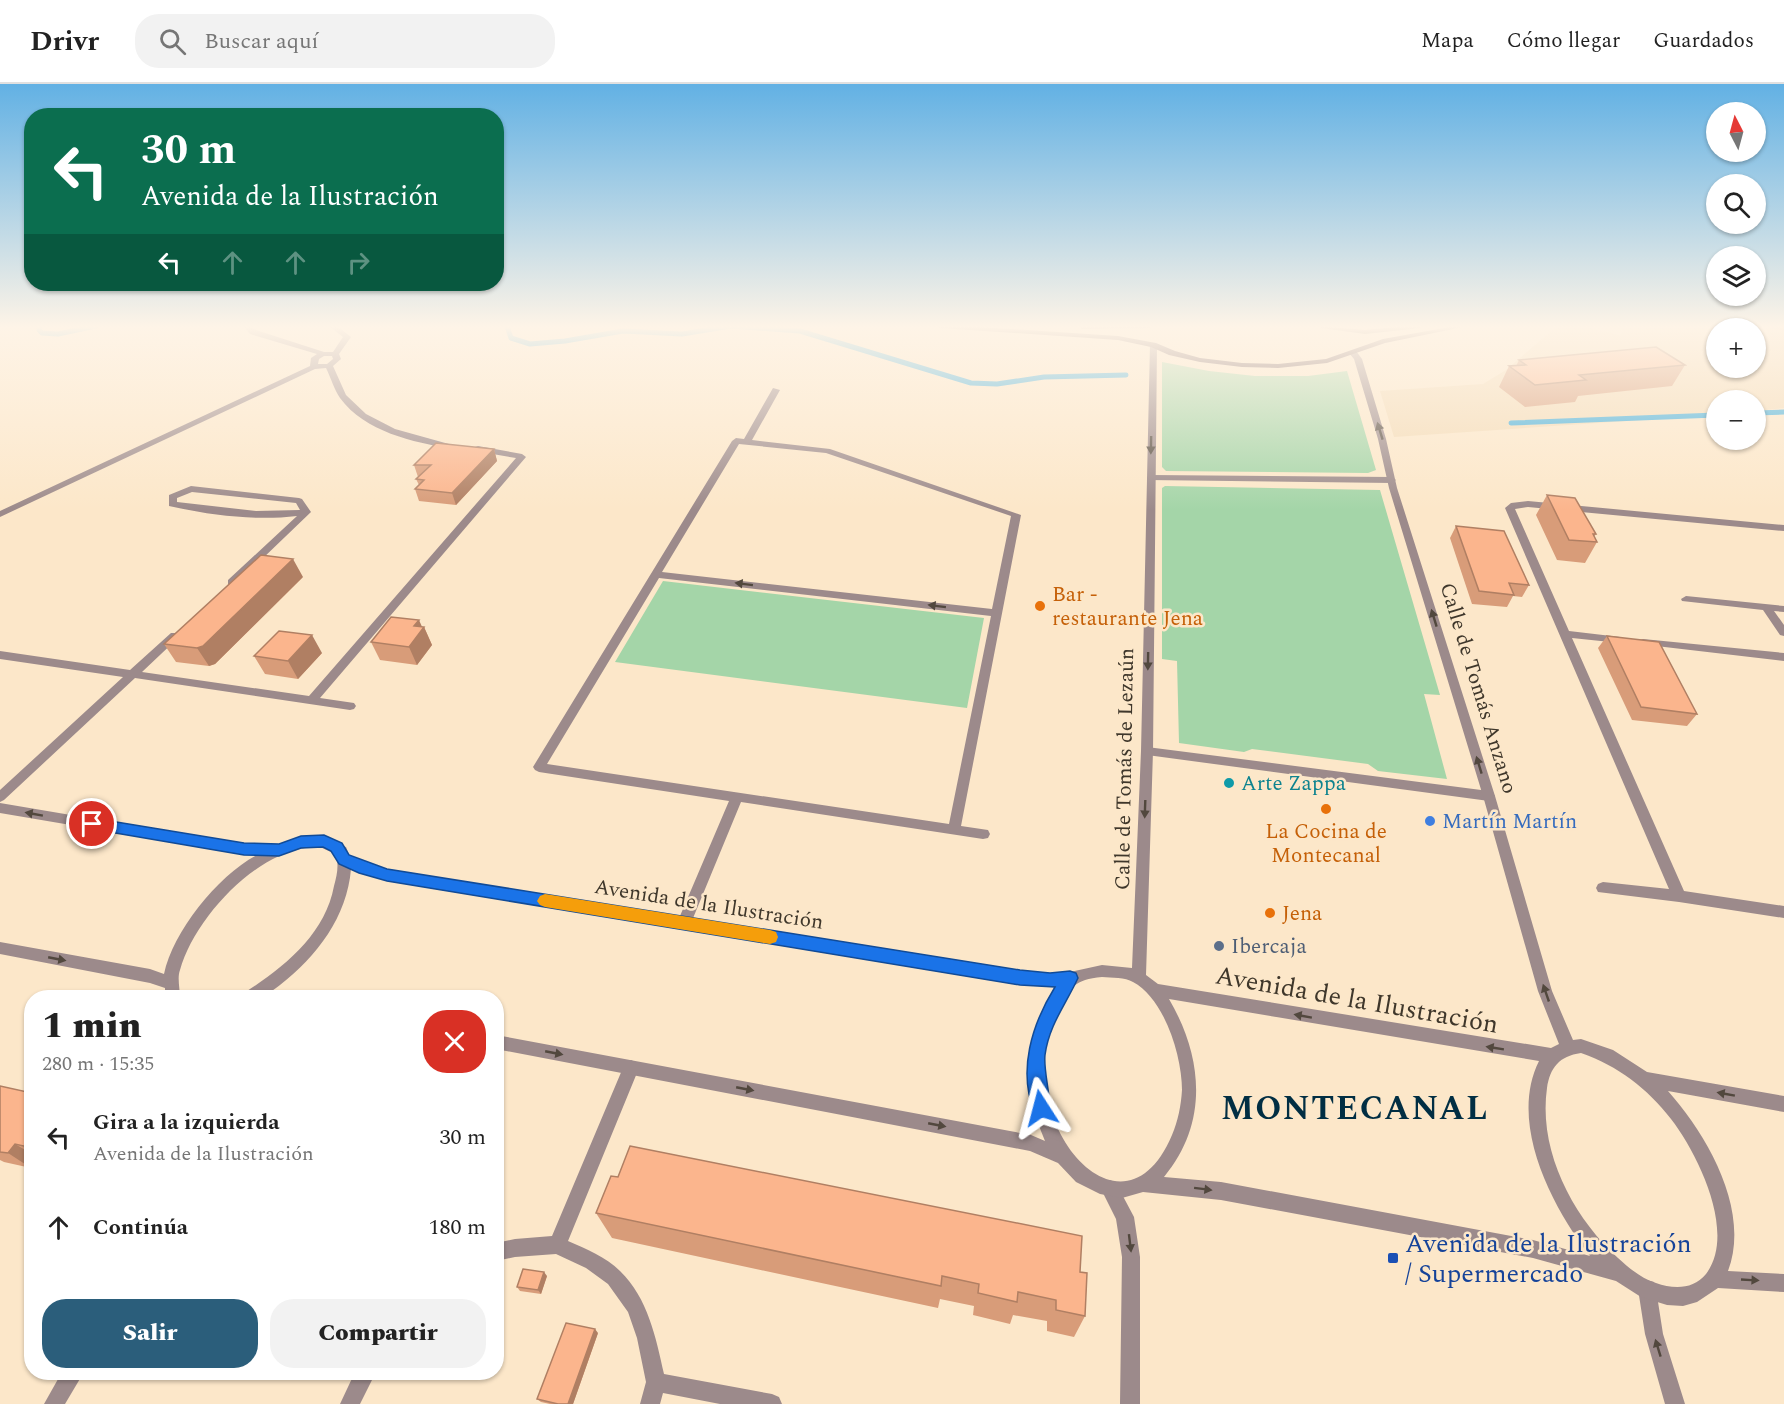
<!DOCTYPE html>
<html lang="es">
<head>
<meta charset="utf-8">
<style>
	:root { --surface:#fff; --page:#f2f2f2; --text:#222; --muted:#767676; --line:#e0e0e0; --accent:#2b5e7b }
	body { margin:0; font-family:Spectral,serif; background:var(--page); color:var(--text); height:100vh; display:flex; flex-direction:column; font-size:22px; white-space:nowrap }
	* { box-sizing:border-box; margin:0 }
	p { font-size:20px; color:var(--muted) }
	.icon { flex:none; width:33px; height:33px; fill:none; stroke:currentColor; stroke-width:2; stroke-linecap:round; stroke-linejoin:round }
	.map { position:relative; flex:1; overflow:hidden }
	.drawer { position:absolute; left:24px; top:906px; width:480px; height:390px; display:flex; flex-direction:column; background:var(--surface); border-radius:24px; box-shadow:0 2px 4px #0004 }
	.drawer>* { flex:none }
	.guide { position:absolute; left:24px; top:24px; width:480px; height:183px; border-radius:24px; box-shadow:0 2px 4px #0004; background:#0b6e4f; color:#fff; overflow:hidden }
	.needle { width:39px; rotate:354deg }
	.controls { position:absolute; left:1706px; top:18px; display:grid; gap:12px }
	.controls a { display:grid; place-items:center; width:60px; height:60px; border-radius:50%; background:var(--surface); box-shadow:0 2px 4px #0004; font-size:30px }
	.pin { position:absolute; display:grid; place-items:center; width:51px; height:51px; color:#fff; margin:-26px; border:3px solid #fff; border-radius:50%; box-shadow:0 2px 6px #0007 }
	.me { position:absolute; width:66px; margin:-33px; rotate:351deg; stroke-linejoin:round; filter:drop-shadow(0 0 4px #0008) }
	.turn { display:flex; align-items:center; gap:21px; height:126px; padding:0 18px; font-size:27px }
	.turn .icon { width:78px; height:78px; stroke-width:2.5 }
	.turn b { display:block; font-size:42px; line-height:51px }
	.lanes { display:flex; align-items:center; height:57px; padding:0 18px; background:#0003; justify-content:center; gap:30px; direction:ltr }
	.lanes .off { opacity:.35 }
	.round { display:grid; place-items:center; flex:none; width:63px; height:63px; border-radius:24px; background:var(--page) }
	.head { display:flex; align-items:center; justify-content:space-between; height:102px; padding:0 18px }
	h1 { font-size:36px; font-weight:800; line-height:45px }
	.action { display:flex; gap:12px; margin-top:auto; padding:12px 18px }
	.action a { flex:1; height:69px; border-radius:24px; background:var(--accent); color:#fff; font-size:24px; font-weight:800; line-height:69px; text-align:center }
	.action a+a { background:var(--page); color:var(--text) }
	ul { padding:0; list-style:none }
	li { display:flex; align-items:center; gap:18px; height:90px; padding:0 18px }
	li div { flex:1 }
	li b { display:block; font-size:22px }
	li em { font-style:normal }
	header { display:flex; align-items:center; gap:36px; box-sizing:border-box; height:84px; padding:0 30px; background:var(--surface); border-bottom:2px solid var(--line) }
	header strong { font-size:28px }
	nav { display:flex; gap:33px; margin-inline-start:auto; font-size:21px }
	.search { width:420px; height:54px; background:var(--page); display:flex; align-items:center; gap:15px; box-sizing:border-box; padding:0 21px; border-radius:24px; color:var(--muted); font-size:22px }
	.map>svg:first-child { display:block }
</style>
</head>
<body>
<header>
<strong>Drivr</strong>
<div class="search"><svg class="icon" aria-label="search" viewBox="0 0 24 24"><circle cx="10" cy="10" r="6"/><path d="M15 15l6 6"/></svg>Buscar aquí</div>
<nav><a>Mapa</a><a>Cómo llegar</a><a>Guardados</a></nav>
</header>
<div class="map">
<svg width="1784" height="1320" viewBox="0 0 1784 1320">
	<rect width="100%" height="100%" fill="#fce7c9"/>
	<!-- built -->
	<path fill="#f4dbb6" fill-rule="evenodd" d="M 1557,242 L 1583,242 L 1619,251 L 1622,249 L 1623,242 L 1758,242 L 1784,246 L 1784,324 L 1755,327 L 1755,316 L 1716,316 L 1716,331 L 1394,353 L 1380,307 L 1483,300 L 1506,286 ZM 1716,244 L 1755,244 L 1755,284 L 1716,284 Z"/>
	<!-- green -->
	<path fill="#a4d5a8" d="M 1162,278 L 1209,287 L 1255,292 L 1308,292 L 1347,287 L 1376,386 L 1368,389 L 1166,387 L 1162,383 Z
		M 1165,402 L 1380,406 L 1440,611 L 1424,610 L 1447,695 L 1378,687 L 1368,680 L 1252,665 L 1244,668 L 1179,659 L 1177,577 L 1162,575 L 1162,404 Z
		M 663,497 L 984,534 L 967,624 L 615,578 Z"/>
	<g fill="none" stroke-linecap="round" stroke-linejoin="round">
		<!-- stream -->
		<path stroke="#39acdd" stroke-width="5" d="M 40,242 L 39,246 L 42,249 L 58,250 L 96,242
			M 507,242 L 511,254 L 530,260 L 565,257 L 623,247 L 682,250 L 731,242 L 800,247 L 971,299 L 997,300 L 1044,293 L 1126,291
			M 1755,329 L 1784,328
			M 1511,339 L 1716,331"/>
		<!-- minor -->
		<path fill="#9c8a8b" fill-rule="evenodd" d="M 245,242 L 255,242 L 253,244 L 256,246 L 324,268 L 333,268 L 343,253 L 329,242 L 337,242 L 351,253 L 339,270 L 341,275 L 333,282 L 346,311 L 366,330 L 395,345 L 456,362 L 452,365 C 413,358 365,348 340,314 C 334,305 331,294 326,284 L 315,285 L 0,433 L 0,427 L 310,282 L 311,274 L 317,270 L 250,250 L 244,243 ZM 324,272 L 332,272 L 333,275 L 327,280 L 318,280 L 319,275 Z
			M 773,304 L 780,306 L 752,356 L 830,365 L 1021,431 L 961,742 L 988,746 L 990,750 L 988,754 L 983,755 L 741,718 L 691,839 L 689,843 L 684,845 L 679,843 L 677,839 L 729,717 L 539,688 L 535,686 L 533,683 L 732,357 L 736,354 L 744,355 ZM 739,360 L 826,369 L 1011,432 L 992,525 L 662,488 ZM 659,494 L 991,532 L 949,740 L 547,680 Z
			M 478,362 L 522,370 L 526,373 L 320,614 L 354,619 L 356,622 L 354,625 L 350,626 L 135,594 L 4,716 L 0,718 L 0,706 L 123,593 L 0,575 L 0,567 L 130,586 L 171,549 L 179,549 L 180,551 L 179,553 L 142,588 L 309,612 L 516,374 L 475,367 L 475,363 Z
			M 1151,391 L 1392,393 L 1396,396 L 1392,399 L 1148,396 L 1147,394 Z
			M 191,402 L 299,414 L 302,415 L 311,428 L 236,500 L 228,500 L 228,496 L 297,432 C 255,437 209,431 169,422 L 169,411 ZM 192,408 L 296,419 L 300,426 L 256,427 L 177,418 L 177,414 Z
			M 1528,417 L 1784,441 L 1784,447 L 1528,423 L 1515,425 L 1569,547 L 1620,553 L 1625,556 L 1620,559 L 1572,554 L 1684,807 L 1784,822 L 1784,834 L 1679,818 L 1598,808 L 1596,804 L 1598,800 L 1603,798 L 1669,805 L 1505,424 L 1511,419 Z
			M 1686,512 L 1784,522 L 1784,528 L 1774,527 L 1784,541 L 1784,552 L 1780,551 L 1763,526 L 1682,517 L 1681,515 Z
			M 1643,555 L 1784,569 L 1784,577 L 1639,560 L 1638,558 L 1639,556 Z
			M 1147,663 L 1489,707 L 1493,709 L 1495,712 L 1493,715 L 1489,717 L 1147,671 L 1141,667 Z
			M 631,976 L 637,979 L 639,984 L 568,1157 C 586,1165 606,1173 620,1187 C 648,1214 656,1254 664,1290 L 772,1310 L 779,1313 L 782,1320 L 720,1320 L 663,1309 L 660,1320 L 640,1320 L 646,1298 L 637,1254 L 628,1228 L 608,1200 L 586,1184 L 556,1170 L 515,1173 L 496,1177 L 496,1159 L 515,1155 L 552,1152 L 625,979 Z
			M 1110,1096 L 1116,1099 L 1134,1133 L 1140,1173 L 1140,1320 L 1120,1320 L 1122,1173 L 1116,1135 L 1101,1105 L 1104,1099 Z
			M 1647,1196 L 1654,1198 L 1656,1205 L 1663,1250 L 1685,1320 L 1665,1320 L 1645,1250 L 1638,1205 L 1640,1198 Z
			M 62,1288 L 84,1288 L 65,1320 L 44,1320 Z
			M 355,1288 L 376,1288 L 360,1320 L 340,1320 Z"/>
		<!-- tertiary -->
		<path fill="#9c8a8b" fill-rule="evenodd" d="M 1150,259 L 1157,261 L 1153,667 L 1146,891 L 1158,900 L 1551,964 L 1559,960 L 1538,907 L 1483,712 L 1389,404 L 1378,355 L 1354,275 L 1349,269 L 1356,267 L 1362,275 L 1386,355 L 1397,404 L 1495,712 L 1552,907 L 1573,956 L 1581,955 L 1613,966 L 1647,988 L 1784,1012 L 1784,1028 L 1668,1007 C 1707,1051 1751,1126 1728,1187 L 1784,1190 L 1784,1208 L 1718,1204 L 1697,1218 L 1683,1222 L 1667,1221 L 1641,1213 L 1616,1197 L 1533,1174 L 1221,1116 L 1143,1108 L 1122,1114 L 1100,1110 L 1076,1098 L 1058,1079 L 1030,1067 L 496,965 L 496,951 L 1031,1051 L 1045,1057 C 1019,995 1024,960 1055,902 L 1020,901 L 387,797 L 351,785 C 347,833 317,872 280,901 C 274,905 267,912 260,914 C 255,915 248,914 242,914 L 244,909 C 283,884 325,851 334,802 C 337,791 339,782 336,770 C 330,768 324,764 319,763 C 315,762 309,763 305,764 C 252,772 194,836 180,886 C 177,894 180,905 180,914 L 165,914 L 165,904 L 150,899 L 0,870 L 0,858 L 150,885 L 164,890 C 173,847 219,790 259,770 L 230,768 L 0,729 L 0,719 L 230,758 L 278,761 L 290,756 L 318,752 L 346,763 L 350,773 L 367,780 L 387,785 L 1020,887 L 1050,889 L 1070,888 L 1102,881 L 1132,884 L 1141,667 ZM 1102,893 C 1112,894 1125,893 1133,898 C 1165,915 1182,973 1182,1006 C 1181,1022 1178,1037 1172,1051 C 1121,1172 1005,1030 1058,926 C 1071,902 1074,896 1102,893 ZM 1169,915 L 1539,977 C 1508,1039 1552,1123 1590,1172 L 1533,1156 L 1221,1098 L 1164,1093 C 1209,1039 1203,973 1169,915 ZM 1581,969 C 1618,982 1647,1004 1671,1035 C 1698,1070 1737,1149 1706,1190 C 1693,1206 1673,1205 1656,1199 C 1642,1195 1629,1184 1618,1174 C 1573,1133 1538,1067 1547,1004 C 1550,984 1559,972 1581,969 Z"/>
		<!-- secondary -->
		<path fill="#755d5f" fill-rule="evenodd" d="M 936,242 L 965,242 L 1118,252 L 1156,259 L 1175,267 L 1200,274 L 1242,279 L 1278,280 L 1326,275 L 1383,255 L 1455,242 L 1468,242 L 1385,259 L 1327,279 L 1278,284 L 1242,283 L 1200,278 L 1169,271 L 1151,263 L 1118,256 L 940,244 Z
			M 1081,242 L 1153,242 L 1149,244 L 1084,245 L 1081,245 Z
			M 1318,242 L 1365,246 L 1405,242 L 1425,242 L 1421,244 L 1365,250 L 1321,244 Z"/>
	</g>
	<!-- wall -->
	<path fill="#d89c79" d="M 1758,242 L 1784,242 L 1784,246 Z
		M 1519,276 L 1685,281 L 1672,302 L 1578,312 L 1575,318 L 1525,323 L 1499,303 L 1509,282 L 1516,282 Z
		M 494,365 L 497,377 L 456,421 L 419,417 L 415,405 L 419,401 L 416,395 L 418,393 L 414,381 Z
		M 1547,411 L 1596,450 L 1594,453 L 1597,458 L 1585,479 L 1557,476 L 1536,431 Z
		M 1456,442 L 1529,501 L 1522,513 L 1513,512 L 1507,523 L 1472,520 L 1450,454 Z
		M 303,493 L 215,580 L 209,582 L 176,578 L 164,560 Z
		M 422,543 L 424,543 L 432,561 L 417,581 L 380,576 L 371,558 Z
		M 1607,552 L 1697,630 L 1687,642 L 1632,636 L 1598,564 Z
		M 322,569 L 298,595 L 265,590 L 254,572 Z
		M 0,1002 L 32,1009 L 31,1084 L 4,1078 L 0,1076 Z
		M 596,1129 L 1080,1188 L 1085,1232 L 1074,1253 L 1047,1247 L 1047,1237 L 1013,1231 L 1010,1240 L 973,1231 L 974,1222 L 940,1215 L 938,1224 L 612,1154 Z
		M 547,1192 L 541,1210 L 520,1207 L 517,1203 Z
		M 598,1249 L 573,1320 L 550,1320 L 541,1318 L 537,1315 Z"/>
	<!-- shaded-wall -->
	<path fill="#b07f63" d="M 494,365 L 497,377 L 456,421 L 452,409 Z
		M 293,475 L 303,493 L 215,580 L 209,582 L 197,564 Z
		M 419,536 L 423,545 L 424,543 L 432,561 L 417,581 L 409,563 L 414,542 Z
		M 312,551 L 322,569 L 298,595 L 288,577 Z
		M 15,1060 L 32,1070 L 31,1084 L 8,1069 Z
		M 544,1188 L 547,1192 L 541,1210 L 538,1206 Z
		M 595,1245 L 598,1249 L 573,1320 L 568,1320 Z"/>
	<!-- building -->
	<path fill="#fbb58d" stroke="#b07f63" stroke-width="1.5" d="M 1656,263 L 1685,281 L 1579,291 L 1586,296 L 1535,301 L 1509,282 L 1526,281 L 1519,276 Z
		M 436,359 L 494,365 L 452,409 L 415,405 L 424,396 L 416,395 L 431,381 L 414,381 Z
		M 1547,411 L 1575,414 L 1596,450 L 1593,450 L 1597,458 L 1569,456 Z
		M 1456,442 L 1504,447 L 1529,501 L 1509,499 L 1514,511 L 1479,507 Z
		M 261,471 L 293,475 L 203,562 L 197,564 L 164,560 Z
		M 391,533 L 419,536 L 414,542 L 424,543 L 409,563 L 371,558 Z
		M 279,547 L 312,551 L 288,577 L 254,572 Z
		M 1607,552 L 1659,558 L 1697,630 L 1641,623 Z
		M 0,1002 L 32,1009 L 32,1058 L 28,1063 L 15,1060 L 8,1069 L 0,1068 Z
		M 630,1062 L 1082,1152 L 1080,1188 L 1087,1189 L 1085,1232 L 1056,1226 L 1056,1216 L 1018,1208 L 1017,1218 L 978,1209 L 979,1200 L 942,1192 L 941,1202 L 596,1129 L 611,1092 L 618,1093 Z
		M 523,1185 L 544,1188 L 538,1206 L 517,1203 Z
		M 566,1239 L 595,1245 L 568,1320 L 558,1320 L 537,1315 Z"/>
	<!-- one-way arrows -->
	<defs><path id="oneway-solid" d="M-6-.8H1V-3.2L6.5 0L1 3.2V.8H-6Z" transform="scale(1.5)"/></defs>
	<g fill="#52483e">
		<use href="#oneway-solid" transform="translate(1380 347) rotate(-107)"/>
		<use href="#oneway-solid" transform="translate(1151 361) rotate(91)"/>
		<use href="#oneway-solid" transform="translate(744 500) rotate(-173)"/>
		<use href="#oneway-solid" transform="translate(937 522) rotate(-173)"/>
		<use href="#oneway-solid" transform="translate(1434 534) rotate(-107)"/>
		<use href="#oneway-solid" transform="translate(1148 577) rotate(91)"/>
		<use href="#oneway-solid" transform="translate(1479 681) rotate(-107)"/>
		<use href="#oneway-solid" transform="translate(1145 725) rotate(92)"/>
		<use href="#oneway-solid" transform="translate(34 730) rotate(-170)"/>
		<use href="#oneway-solid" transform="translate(57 875) rotate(11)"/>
		<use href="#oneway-solid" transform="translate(1546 909) rotate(-109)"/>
		<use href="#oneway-solid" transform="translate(1303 932) rotate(-170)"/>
		<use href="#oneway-solid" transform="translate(1495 964) rotate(-171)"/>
		<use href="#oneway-solid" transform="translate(554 969) rotate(11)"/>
		<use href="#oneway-solid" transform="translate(745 1005) rotate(11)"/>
		<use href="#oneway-solid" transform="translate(1726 1010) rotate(-170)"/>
		<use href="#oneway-solid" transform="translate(937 1041) rotate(11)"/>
		<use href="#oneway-solid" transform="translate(1203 1105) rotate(7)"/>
		<use href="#oneway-solid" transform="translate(1130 1159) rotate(83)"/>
		<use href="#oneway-solid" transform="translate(1750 1196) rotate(3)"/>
		<use href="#oneway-solid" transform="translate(1658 1264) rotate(-107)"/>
	</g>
	<!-- sky -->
	<linearGradient id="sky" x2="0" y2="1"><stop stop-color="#62b1e4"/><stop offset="0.57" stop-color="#fef4e7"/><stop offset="1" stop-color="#fef4e7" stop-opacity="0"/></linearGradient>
	<rect width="1784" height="426" fill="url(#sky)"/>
	<!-- route -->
	<path fill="#1a73e8" stroke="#114b97" stroke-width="1.5" d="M 92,734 L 244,759 L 279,760 L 301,752 L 324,751 L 342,759 L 349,771 L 387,785 L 1020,886 L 1050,889 L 1070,887 L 1076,889 L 1078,894 C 1066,920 1049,941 1045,971 C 1043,988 1053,1018 1048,1030 L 1041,1033 L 1035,1030 C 1017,987 1032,940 1055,903 L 1020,901 L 387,797 L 359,789 L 339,780 L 331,767 L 323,763 L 301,764 L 279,772 L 244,771 L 92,745 L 87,744 L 84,740 L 87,736 Z"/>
	<!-- slow -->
	<path fill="#f59e0b" d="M 545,810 L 770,846 L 776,848 L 778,853 L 776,858 L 770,860 L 545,823 L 540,821 L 537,817 L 540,812 Z"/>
	<!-- markers -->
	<g fill="#e8710a" stroke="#fce7c9" stroke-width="2">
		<circle cx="1040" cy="522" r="6"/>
		<circle cx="1326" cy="725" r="6"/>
		<circle cx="1270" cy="829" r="6"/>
	</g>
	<circle fill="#0f9aa8" stroke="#fce7c9" stroke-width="2" cx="1229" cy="699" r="6"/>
	<circle fill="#3f7fe0" stroke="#fce7c9" stroke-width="2" cx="1430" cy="737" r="6"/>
	<circle fill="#5c6f8a" stroke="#fce7c9" stroke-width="2" cx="1219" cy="862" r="6"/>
	<rect fill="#1a4fb4" stroke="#fce7c9" stroke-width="2" x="1387" y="1168" width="12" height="12" rx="3"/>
	<g text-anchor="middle" stroke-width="5" stroke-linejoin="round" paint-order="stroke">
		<!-- food labels -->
		<g font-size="21" fill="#c56008" stroke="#fce7c9" text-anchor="start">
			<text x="1052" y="517">Bar -<tspan x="1052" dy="24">restaurante Jena</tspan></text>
			<text x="1326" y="754" text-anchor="middle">La Cocina de<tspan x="1326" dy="24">Montecanal</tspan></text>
			<text x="1282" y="836">Jena</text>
		</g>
		<!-- street labels -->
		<g font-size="21" fill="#3f372b" stroke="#fce7c9">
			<text transform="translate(1479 604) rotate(73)" y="7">Calle de Tomás Anzano</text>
			<text transform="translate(1124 685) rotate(-89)" y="7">Calle de Tomás de Lezaún</text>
			<text transform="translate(709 820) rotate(9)" y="7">Avenida de la Ilustración</text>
		</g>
		<!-- culture labels -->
		<g font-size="21" fill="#0d838f" stroke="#fce7c9" text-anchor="start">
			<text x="1241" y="706">Arte Zappa</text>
		</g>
		<!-- shop labels -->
		<g font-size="21" fill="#366cbe" stroke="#fce7c9" text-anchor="start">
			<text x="1442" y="744">Martín Martín</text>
		</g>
		<!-- service labels -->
		<g font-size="21" fill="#4e5e75" stroke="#fce7c9" text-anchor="start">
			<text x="1231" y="869">Ibercaja</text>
		</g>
		<!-- near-street labels -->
		<g font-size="26" fill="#3f372b" stroke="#fce7c9">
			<text transform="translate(1357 915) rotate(10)" y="9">Avenida de la Ilustración</text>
		</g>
		<!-- near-transit labels -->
		<g font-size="26" fill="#164399" stroke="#fce7c9" text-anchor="start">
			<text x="1405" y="1168">Avenida de la Ilustración<tspan x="1405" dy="30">/ Supermercado</tspan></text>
		</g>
		<!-- near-district labels -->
		<g font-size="33" font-weight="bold" letter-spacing="1.5" fill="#012e43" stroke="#fce7c9">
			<text x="1355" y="1035">MONTECANAL</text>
		</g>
	</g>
</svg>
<div class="controls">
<a><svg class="needle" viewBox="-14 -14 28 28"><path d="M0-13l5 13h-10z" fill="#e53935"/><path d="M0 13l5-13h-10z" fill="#767676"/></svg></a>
<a><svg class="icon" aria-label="search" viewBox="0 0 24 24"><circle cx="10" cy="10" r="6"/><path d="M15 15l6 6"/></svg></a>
<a><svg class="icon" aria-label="layers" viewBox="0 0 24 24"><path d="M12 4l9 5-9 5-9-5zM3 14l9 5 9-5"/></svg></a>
<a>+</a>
<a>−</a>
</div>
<div class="pin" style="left:92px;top:740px;background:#d93025"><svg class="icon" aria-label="arrive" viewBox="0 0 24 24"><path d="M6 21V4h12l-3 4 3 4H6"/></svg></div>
<svg class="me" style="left:1041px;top:1024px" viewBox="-20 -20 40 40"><path d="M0-17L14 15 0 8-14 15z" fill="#1a73e8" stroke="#fff" stroke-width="4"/></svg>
<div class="guide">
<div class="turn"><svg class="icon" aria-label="left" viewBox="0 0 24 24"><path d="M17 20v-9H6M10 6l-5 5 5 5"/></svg><div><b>30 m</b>Avenida de la Ilustración</div></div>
<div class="lanes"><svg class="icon" aria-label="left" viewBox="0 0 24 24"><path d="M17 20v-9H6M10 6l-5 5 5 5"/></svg><svg class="icon off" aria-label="ahead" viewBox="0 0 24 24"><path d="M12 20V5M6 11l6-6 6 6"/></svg><svg class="icon off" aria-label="ahead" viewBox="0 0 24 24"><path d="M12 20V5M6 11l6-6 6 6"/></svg><svg class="icon off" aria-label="right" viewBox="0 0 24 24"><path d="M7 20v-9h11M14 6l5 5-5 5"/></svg></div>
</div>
<section class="drawer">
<div class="head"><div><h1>1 min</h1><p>280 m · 15:35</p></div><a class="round" style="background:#d93025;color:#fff"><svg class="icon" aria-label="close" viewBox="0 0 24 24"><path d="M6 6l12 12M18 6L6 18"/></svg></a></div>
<ul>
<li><svg class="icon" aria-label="left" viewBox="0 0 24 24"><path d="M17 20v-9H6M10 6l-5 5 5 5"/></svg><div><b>Gira a la izquierda</b><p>Avenida de la Ilustración</p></div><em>30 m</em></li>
<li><svg class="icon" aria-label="ahead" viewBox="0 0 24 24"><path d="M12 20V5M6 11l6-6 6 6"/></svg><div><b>Continúa</b></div><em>180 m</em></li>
</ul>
<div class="action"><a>Salir</a><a>Compartir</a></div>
</section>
</div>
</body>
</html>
